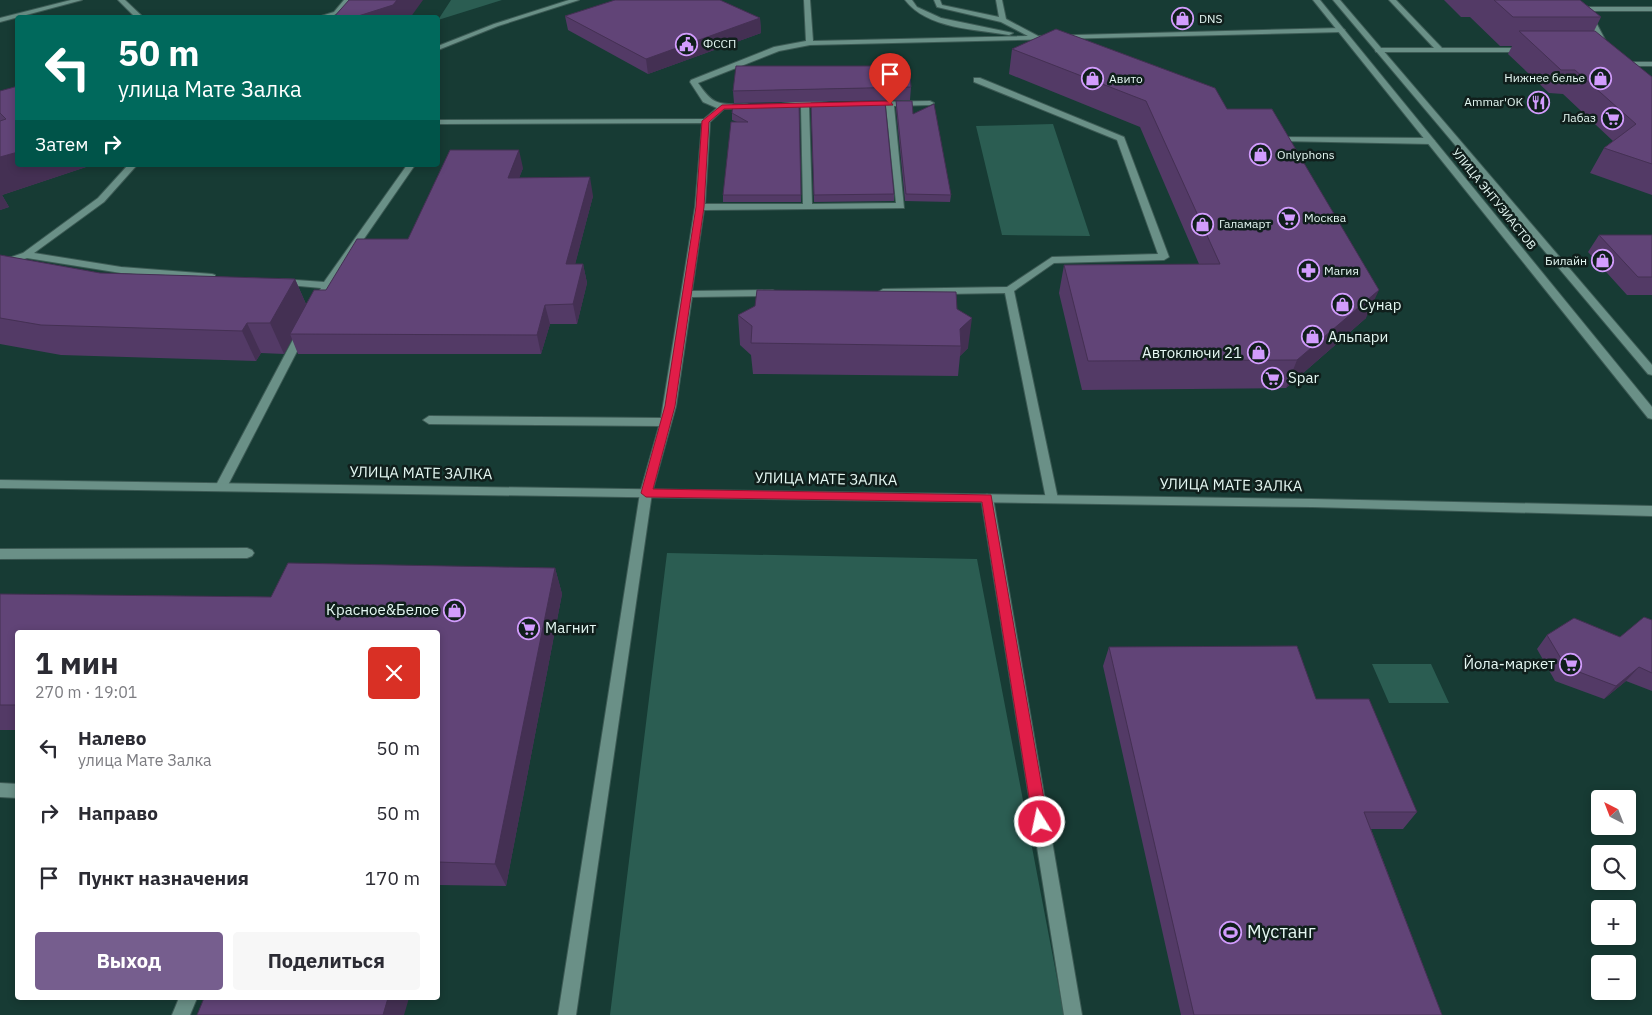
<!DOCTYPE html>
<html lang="ru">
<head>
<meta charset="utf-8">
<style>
	:root { --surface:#fff; --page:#f7f7f7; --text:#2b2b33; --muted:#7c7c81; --accent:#765e8e }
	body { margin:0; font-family:"IBM Plex Sans",sans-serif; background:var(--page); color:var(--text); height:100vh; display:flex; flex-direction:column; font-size:19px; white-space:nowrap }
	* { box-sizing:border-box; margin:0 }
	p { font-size:16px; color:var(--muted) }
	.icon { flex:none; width:28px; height:28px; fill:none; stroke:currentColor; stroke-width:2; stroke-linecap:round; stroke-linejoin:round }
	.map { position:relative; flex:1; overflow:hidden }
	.details { position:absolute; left:15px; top:630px; width:425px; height:370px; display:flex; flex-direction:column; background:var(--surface); border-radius:5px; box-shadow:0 2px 8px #0003 }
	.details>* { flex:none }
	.banner { position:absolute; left:15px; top:15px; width:425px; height:152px; border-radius:5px; box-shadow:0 2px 8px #0003; background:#00695c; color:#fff; overflow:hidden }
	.needle { width:32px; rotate:318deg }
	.controls { position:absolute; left:1591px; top:790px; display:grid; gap:10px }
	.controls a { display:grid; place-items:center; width:45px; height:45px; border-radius:5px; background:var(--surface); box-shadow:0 2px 8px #0003; font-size:25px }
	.pin { position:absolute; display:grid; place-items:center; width:42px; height:42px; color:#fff; margin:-51px -21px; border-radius:50% 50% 50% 0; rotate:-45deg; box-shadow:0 0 5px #0007 }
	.pin .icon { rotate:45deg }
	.me { position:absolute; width:55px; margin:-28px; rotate:350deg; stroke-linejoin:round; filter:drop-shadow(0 0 4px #0008) }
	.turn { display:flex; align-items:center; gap:18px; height:105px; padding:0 20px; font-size:22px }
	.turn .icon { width:65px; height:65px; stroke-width:2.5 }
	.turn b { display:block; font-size:35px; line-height:42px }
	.then { display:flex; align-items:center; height:48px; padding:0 20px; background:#0003; gap:10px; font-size:19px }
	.round { display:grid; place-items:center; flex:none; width:52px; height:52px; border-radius:5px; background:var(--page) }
	.overview { display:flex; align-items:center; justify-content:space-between; height:85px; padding:0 20px }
	h1 { font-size:30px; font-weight:800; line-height:38px }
	.button { display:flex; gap:10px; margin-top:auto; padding:10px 20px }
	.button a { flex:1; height:58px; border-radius:5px; background:var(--accent); color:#fff; font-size:20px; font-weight:800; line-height:58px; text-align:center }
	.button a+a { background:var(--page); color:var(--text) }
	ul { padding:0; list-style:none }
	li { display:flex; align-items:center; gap:15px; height:65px; padding:0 20px }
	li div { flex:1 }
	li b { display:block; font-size:19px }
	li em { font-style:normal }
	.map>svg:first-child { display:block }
</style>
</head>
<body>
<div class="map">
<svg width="1652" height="1015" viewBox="0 0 1652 1015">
	<rect width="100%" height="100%" fill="#173b34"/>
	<!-- green -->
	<path fill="#2b5d52" d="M 451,0 L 502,0 L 438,20 Z
		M 1053,124 L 1090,236 L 1002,235 L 976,126 Z
		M 667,553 L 977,559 L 1064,1015 L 610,1015 Z
		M 1372,664 L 1431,664 L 1449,703 L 1389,703 Z"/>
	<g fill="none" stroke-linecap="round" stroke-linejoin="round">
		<defs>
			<path id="lane" d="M 71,0 L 82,0 L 0,22 L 0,18 Z
				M 118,0 L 125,0 L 144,18 L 136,18 Z
				M 344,0 L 351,0 C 340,14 333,18 315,18 L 334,12 Z
				M 569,0 L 579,0 L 498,26 L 438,50 L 438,46 L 494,24 Z
				M 804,0 L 810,0 L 813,41 L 1028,36 L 1001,22 L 937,7 L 934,0 L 940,0 L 942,5 L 999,17 L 996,0 L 1002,0 L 1006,19 L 1038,36 L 1341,28 L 1345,30 L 1341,32 L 810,45 L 779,51 L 698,83 C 712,103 717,105 741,104 C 746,104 748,103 752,106 L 748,108 L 724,109 L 710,122 L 705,204 L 803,204 L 801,107 L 783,107 L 779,105 C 785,101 826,100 832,104 L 828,106 L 809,107 L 812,204 L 896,203 L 886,106 L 868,106 L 864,104 L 868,102 L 930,101 L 934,103 L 930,105 L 894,106 L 904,208 L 704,210 L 692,291 L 773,290 L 778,293 L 773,296 L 692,297 L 676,406 L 652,493 L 576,1015 L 558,1015 L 640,493 L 659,426 L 429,424 L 423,420 L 429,416 L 661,418 L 695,207 L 702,123 L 438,124 L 438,120 L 704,119 L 717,108 L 703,102 L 690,82 L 691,80 L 774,47 L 806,41 Z
				M 905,0 L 912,0 L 917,7 L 941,18 L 1013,33 L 1009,35 C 975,29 927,29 905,0 Z
				M 1389,0 L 1396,0 L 1442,48 L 1527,48 L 1531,50 L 1527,52 L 1376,52 L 1375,50 L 1379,48 L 1434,48 Z
				M 1570,0 L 1577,0 L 1588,7 L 1652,7 L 1652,11 L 1590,11 L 1610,49 L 1606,51 L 1602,49 L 1583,10 Z
				M 1622,62 L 1652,62 L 1652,66 L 1625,66 L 1621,64 Z
				M 974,78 L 980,78 L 1124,137 L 1169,257 L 1164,260 L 1054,263 L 1014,291 L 1058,499 L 1052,503 L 1046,499 L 1005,293 L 883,295 L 878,292 L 883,289 L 1007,287 L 1052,257 L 1158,254 L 1117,140 L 974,82 Z
				M 1277,137 L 1431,138 L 1435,141 L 1431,144 L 1280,141 L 1277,141 Z
				M 128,165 L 137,165 L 104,202 L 34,253 L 121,267 L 212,274 L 215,275 L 215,279 L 121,273 L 27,258 L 0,267 L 0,261 L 23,253 L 98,198 Z
				M 407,165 L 415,165 L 332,285 L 320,307 L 316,308 L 311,305 L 321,288 L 278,284 L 278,280 L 282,279 L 324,282 Z
				M 303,327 L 308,330 L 227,487 L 221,491 L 217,490 L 215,487 L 298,330 Z
				M 987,494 L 993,498 L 1082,1015 L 1064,1015 L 981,498 Z
				M 247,548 L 252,550 L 254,553 L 252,556 L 247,558 L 0,559 L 0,549 Z
				M 0,783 L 18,784 L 18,798 L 0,797 Z
				M 179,998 L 197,998 L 190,1015 L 172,1015 Z"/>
			<path id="street" d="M 0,480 L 1312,499 L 1652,506 L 1652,516 L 1312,507 L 0,488 Z"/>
			<path id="secondary" d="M 1313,0 L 1320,0 L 1652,407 L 1652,419 L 1648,418 Z
				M 1333,0 L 1340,0 L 1652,365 L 1652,375 L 1648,374 Z"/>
		</defs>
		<!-- lane casing -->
		<use href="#lane" stroke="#3c5a54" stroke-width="2"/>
		<!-- street casing -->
		<use href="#street" stroke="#3c5a54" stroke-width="2"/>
		<!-- secondary casing -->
		<use href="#secondary" stroke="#3c5a54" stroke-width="2"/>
		<!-- lane -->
		<use href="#lane" fill="#6a9087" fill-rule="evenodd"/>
		<!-- street -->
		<use href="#street" fill="#6a9087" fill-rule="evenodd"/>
		<!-- secondary -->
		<use href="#secondary" fill="#6a9087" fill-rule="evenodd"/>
	</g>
	<!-- wall -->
	<path fill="#533a66" d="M 1444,0 L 1580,0 L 1601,17 L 1594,31 L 1652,77 L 1652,195 L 1590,173 L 1604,148 L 1613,141 L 1563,94 L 1549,93 L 1508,54 L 1512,46 L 1500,46 L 1470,17 L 1461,17 Z
		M 565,16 L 760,18 L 761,33 L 648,74 L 568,30 Z
		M 1012,49 L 1227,109 L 1366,318 L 1286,388 L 1082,390 L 1059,293 L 1064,265 L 1199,264 L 1140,127 L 1009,74 Z
		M 911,87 L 910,100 L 734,103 L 733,91 Z
		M 0,91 L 18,165 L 92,165 L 2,195 L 9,207 L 0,210 Z
		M 896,101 L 913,114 L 951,195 L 950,202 L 905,201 L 896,108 Z
		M 811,103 L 894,194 L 894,201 L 814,202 Z
		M 799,104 L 801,202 L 723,202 L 723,195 L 737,122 L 732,120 L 732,113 Z
		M 523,168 L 519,178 L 593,196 L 575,264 L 583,264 L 587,283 L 577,324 L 550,324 L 541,354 L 298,354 L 292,339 L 284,354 L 261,353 L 256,361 L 61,355 L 0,344 L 0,255 L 100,273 L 295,279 L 306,304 L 326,290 Z
		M 1599,235 L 1652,235 L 1652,295 L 1627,295 L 1588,252 Z
		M 957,309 L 968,348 L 960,356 L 958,376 L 753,374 L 751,355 L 740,345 L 738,315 Z
		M 555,568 L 562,594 L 506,886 L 439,885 L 438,890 L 438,632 L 18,632 L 18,730 L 0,730 L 0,594 L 271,597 Z
		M 1652,620 L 1652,691 L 1626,681 L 1604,699 L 1555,681 L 1537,649 L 1547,635 L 1620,637 Z
		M 1109,647 L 1316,699 L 1417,812 L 1403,829 L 1371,829 L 1442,1015 L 1181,1015 L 1103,666 Z"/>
	<!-- shaded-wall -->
	<path fill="#443053" d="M 397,0 L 423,0 L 410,18 L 352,18 Z
		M 760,18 L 761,33 L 648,74 L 646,59 Z
		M 519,150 L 523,168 L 512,196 L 508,178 Z
		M 18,152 L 18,165 L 92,165 L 2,195 L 9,207 L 0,210 L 0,157 Z
		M 590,177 L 593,196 L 570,284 L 566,264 Z
		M 583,264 L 587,283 L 577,324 L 573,304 Z
		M 295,279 L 308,309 L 290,334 L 292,339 L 284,354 L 270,323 Z
		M 1379,290 L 1366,318 L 1286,388 L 1297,360 Z
		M 545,305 L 550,324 L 541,354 L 537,335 Z
		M 972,318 L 968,348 L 960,356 L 961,346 L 960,329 Z
		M 247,323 L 261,353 L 256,361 L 242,331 Z
		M 555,568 L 562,594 L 506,886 L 495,864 Z
		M 1639,667 L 1626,681 L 1604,699 L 1616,686 Z
		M 388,998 L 409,998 L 404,1015 L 383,1015 Z"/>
	<!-- building -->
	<path fill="#614477" stroke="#443053" d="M 349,0 L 397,0 L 393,5 L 352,18 L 333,18 Z
		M 615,0 L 720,0 L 760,18 L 646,59 L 565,16 Z
		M 1494,0 L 1580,0 L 1601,17 L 1513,17 Z
		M 1056,29 L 1215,88 L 1227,109 L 1272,109 L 1379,290 L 1297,360 L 1088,361 L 1064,265 L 1220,264 L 1146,101 L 1012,49 Z
		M 1519,31 L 1595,31 L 1652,77 L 1652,164 L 1604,148 L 1636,124 L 1575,70 L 1561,70 Z
		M 736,66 L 909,66 L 911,87 L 733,91 Z
		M 18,86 L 18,152 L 0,157 L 0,121 L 6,119 L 0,113 L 0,91 Z
		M 896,101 L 912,101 L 913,114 L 934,104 L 951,195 L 906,194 Z
		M 885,102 L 894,194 L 814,195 L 811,103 Z
		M 733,104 L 799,104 L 801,195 L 723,195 L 731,122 L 748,122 L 732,113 Z
		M 450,150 L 519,150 L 508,178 L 590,177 L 566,264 L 583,264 L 573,304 L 545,305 L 537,335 L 290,334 L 314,290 L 326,290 L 357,239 L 408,239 Z
		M 1599,235 L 1652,235 L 1652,277 L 1638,277 Z
		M 0,255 L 100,273 L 295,279 L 270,323 L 247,323 L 242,331 L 41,325 L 0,318 Z
		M 757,290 L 956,292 L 957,309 L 972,318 L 960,329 L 961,346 L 751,343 L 752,326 L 738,315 L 755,306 Z
		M 288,563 L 555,568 L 495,864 L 438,862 L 438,632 L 18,632 L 18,705 L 0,705 L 0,594 L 271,597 Z
		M 1644,617 L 1652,620 L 1652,673 L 1639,667 L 1616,686 L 1566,667 L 1547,635 L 1574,618 L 1620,637 Z
		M 1297,646 L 1316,699 L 1369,699 L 1417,812 L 1364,812 L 1442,1015 L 1194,1015 L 1109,647 Z
		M 204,998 L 388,998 L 383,1015 L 197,1015 Z"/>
	<!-- route -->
	<path fill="#e11d48" stroke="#92132f" d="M 890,101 L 893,105 L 724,109 L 709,122 L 704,207 L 675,406 L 653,489 L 991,495 L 1048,822 L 1046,827 L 1040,828 L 1035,827 L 1033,822 L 982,502 L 646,497 L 641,493 L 665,406 L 696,207 L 702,121 L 722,105 Z"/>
	<!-- icons -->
	<defs>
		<symbol id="shop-ring" viewBox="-11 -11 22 22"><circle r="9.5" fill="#101f1c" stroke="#d29cfd" stroke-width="1.5"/><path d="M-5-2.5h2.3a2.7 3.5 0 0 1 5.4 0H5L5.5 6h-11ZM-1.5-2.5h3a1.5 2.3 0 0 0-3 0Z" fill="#d29cfd"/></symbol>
		<symbol id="civic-ring" viewBox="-11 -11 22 22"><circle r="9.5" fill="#101f1c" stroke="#d29cfd" stroke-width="1.5"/><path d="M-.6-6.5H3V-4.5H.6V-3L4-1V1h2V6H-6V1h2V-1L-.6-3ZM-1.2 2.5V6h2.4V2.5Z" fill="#d29cfd"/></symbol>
		<symbol id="restaurant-ring" viewBox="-11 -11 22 22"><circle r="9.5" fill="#101f1c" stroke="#d29cfd" stroke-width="1.5"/><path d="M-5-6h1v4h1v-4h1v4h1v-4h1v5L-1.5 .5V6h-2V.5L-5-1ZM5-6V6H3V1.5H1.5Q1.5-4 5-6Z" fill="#d29cfd"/></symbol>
		<symbol id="supermarket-ring" viewBox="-11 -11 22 22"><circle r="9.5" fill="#101f1c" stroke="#d29cfd" stroke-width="1.5"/><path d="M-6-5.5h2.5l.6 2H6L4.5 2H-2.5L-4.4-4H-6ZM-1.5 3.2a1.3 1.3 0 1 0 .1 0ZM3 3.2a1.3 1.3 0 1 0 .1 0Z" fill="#d29cfd"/></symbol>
		<symbol id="pharmacy-ring" viewBox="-11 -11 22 22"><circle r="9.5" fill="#101f1c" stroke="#d29cfd" stroke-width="1.5"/><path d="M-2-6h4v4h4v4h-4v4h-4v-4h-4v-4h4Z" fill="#d29cfd"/></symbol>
		<symbol id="stadium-ring" viewBox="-11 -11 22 22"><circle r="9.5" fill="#101f1c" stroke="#d29cfd" stroke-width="1.5"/><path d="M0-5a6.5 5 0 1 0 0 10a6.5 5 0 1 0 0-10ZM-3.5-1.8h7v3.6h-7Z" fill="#d29cfd"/></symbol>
	</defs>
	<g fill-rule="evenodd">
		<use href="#shop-ring" x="1170" y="6" width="25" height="25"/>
		<use href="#civic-ring" x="674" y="32" width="25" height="25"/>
		<use href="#shop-ring" x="1588" y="66" width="25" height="25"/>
		<use href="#shop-ring" x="1080" y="66" width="25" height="25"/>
		<use href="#restaurant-ring" x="1526" y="90" width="25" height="25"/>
		<use href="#supermarket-ring" x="1600" y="106" width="25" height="25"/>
		<use href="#shop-ring" x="1248" y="142" width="25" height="25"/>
		<use href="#supermarket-ring" x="1276" y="206" width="25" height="25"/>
		<use href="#shop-ring" x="1190" y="212" width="25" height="25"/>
		<use href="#shop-ring" x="1590" y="248" width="25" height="25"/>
		<use href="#pharmacy-ring" x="1296" y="258" width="25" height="25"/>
		<use href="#shop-ring" x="1330" y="292" width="25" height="25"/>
		<use href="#shop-ring" x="1300" y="324" width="25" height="25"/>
		<use href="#shop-ring" x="1246" y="340" width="25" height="25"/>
		<use href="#supermarket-ring" x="1260" y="366" width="25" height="25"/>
		<use href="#shop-ring" x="442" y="598" width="25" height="25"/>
		<use href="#supermarket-ring" x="516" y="616" width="25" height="25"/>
		<use href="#supermarket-ring" x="1558" y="652" width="25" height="25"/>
		<use href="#stadium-ring" x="1218" y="920" width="25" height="25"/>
	</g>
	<g text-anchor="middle" stroke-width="5" stroke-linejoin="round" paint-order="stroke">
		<!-- far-poi labels -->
		<g font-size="12" fill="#e5f8f3" stroke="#101f1c" text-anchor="start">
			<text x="1199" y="23">DNS</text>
			<text x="703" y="48">ФССП</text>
			<text x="1585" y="82" text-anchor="end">Нижнее белье</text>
			<text x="1109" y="83">Авито</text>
			<text x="1523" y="106" text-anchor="end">Ammar'OK</text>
			<text x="1596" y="122" text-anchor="end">Лабаз</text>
			<text x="1277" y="159">Onlyphons</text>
			<text x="1304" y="222">Москва</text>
			<text x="1219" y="228">Галамарт</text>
			<text x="1587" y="265" text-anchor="end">Билайн</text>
			<text x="1324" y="275">Магия</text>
		</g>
		<!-- far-street labels -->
		<g font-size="12" fill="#e5f8f3" stroke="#101f1c">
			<text transform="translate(1494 199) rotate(51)" y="4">УЛИЦА ЭНТУЗИАСТОВ</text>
		</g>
		<!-- poi labels -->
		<g font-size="15" fill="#e5f8f3" stroke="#101f1c" text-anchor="start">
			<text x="1359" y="310">Сунар</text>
			<text x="1328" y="342">Альпари</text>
			<text x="1242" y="358" text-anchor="end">Автоключи 21</text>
			<text x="1288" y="383">Spar</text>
			<text x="439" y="615" text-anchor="end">Красное&amp;Белое</text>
			<text x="545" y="633">Магнит</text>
			<text x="1555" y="669" text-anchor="end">Йола-маркет</text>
		</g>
		<!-- street labels -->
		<g font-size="15" fill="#e5f8f3" stroke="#101f1c">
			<text transform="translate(421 473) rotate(1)" y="5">УЛИЦА МАТЕ ЗАЛКА</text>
			<text transform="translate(826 479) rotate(1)" y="5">УЛИЦА МАТЕ ЗАЛКА</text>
			<text transform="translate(1231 485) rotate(1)" y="5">УЛИЦА МАТЕ ЗАЛКА</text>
		</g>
		<!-- near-poi labels -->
		<g font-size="18" fill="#e5f8f3" stroke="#101f1c" text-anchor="start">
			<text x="1247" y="938">Мустанг</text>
		</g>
	</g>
</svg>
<div class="controls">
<a><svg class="needle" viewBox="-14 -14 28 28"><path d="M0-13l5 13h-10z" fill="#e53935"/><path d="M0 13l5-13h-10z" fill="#7c7c81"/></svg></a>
<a><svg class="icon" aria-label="search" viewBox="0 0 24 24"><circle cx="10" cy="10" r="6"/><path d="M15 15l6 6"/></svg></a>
<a>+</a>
<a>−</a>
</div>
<div class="pin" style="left:890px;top:104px;background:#d93025"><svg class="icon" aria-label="arrive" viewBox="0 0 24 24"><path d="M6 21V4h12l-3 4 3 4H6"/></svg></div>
<svg class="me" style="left:1040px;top:822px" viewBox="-20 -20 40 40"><circle r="17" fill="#e11d48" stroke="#fff" stroke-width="3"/><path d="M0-11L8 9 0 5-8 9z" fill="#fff"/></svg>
<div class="banner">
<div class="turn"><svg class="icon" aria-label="left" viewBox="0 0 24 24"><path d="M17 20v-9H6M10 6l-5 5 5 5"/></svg><div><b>50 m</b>улица Мате Залка</div></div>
<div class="then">Затем<svg class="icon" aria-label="right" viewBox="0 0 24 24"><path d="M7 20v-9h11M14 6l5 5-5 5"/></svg></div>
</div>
<section class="details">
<div class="overview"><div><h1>1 мин</h1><p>270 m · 19:01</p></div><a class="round" style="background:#d93025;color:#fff"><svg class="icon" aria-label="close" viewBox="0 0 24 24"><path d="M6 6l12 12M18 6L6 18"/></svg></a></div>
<ul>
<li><svg class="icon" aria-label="left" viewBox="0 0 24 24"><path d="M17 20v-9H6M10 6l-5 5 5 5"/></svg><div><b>Налево</b><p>улица Мате Залка</p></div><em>50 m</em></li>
<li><svg class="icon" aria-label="right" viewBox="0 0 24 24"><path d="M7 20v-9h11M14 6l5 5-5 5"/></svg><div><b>Направо</b></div><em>50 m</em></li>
<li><svg class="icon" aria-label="arrive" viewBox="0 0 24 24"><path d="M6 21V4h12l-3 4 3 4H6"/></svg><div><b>Пункт назначения</b></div><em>170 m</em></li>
</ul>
<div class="button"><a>Выход</a><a>Поделиться</a></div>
</section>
</div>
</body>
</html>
